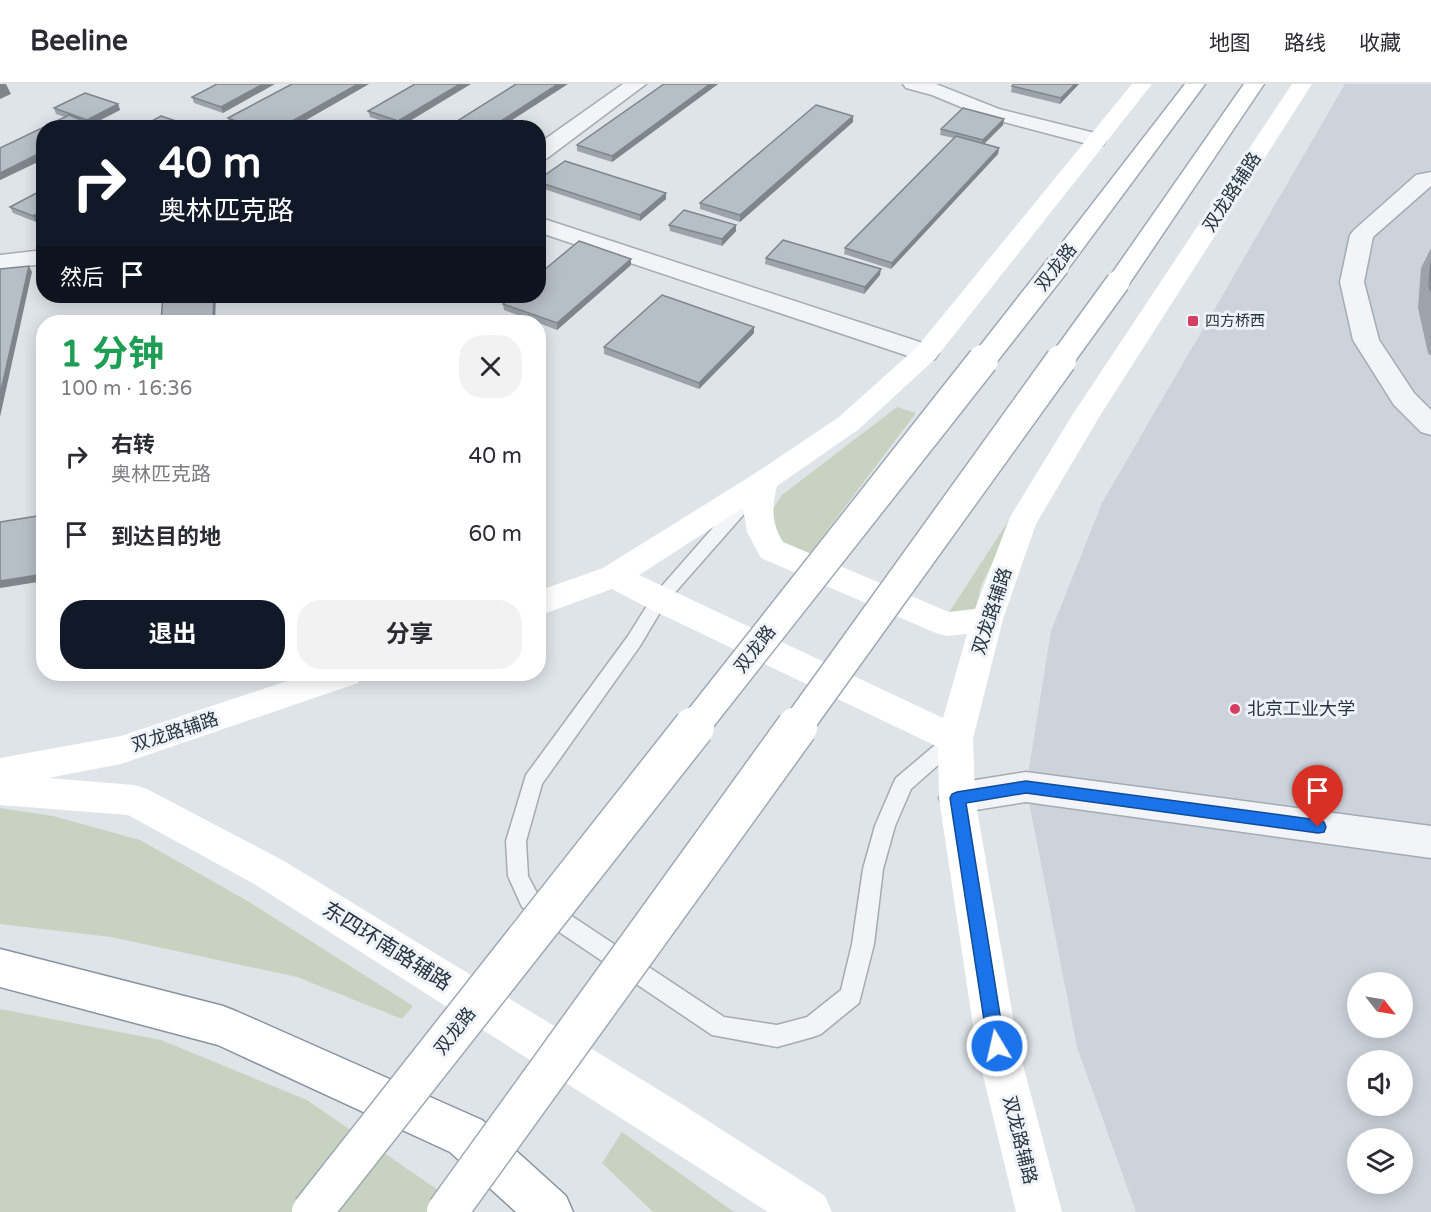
<!DOCTYPE html>
<html lang="zh">
<head>
<meta charset="utf-8">
<style>
	:root { --surface:#fff; --page:#f2f2f3; --text:#2b2b33; --muted:#7c7c81; --line:#e1e1e2; --accent:#111827 }
	body { margin:0; font-family:"Varela Round","Noto Sans SC",sans-serif; background:var(--page); color:var(--text); height:100vh; display:flex; flex-direction:column; font-size:22px; white-space:nowrap }
	* { box-sizing:border-box; margin:0 }
	p { font-size:20px; color:var(--muted) }
	.icon { flex:none; width:33px; height:33px; fill:none; stroke:currentColor; stroke-width:2; stroke-linecap:round; stroke-linejoin:round }
	.map { position:relative; flex:1; overflow:hidden }
	.details { position:absolute; left:36px; top:231px; width:510px; height:366px; display:flex; flex-direction:column; background:var(--surface); border-radius:24px; box-shadow:0 3px 15px #0003 }
	.details>* { flex:none }
	.guide { position:absolute; left:36px; top:36px; width:510px; height:183px; border-radius:24px; box-shadow:0 3px 15px #0003; background:#111827; color:#fff; overflow:hidden }
	.needle { width:39px; rotate:121deg }
	.buttons { position:absolute; left:1347px; top:888px; display:grid; gap:12px }
	.buttons a { display:grid; place-items:center; width:66px; height:66px; border-radius:50%; background:var(--surface); box-shadow:0 3px 15px #0003; font-size:30px }
	.pin { position:absolute; display:grid; place-items:center; width:51px; height:51px; color:#fff; margin:-62px -26px; border-radius:50% 50% 50% 0; rotate:-45deg; box-shadow:0 0 6px #0007 }
	.pin .icon { rotate:45deg }
	.me { position:absolute; width:66px; margin:-33px; rotate:351deg; stroke-linejoin:round; filter:drop-shadow(0 0 4px #0008) }
	.turn { display:flex; align-items:center; gap:21px; height:126px; padding:0 24px; font-size:27px }
	.turn .icon { width:78px; height:78px; stroke-width:2.5 }
	.turn b { display:block; font-size:42px; line-height:51px }
	.then { display:flex; align-items:center; height:57px; padding:0 24px; background:#0003; gap:12px; font-size:22px }
	.round { display:grid; place-items:center; flex:none; width:63px; height:63px; border-radius:24px; background:var(--page) }
	.overview { display:flex; align-items:center; justify-content:space-between; height:102px; padding:0 24px }
	h1 { font-size:36px; font-weight:700; line-height:45px; color:#1e9e55 }
	.action { display:flex; gap:12px; margin-top:auto; padding:12px 24px }
	.action a { flex:1; height:69px; border-radius:24px; background:var(--accent); color:#fff; font-size:24px; font-weight:700; line-height:69px; text-align:center }
	.action a+a { background:var(--page); color:var(--text) }
	ul { padding:0; list-style:none }
	li { display:flex; align-items:center; gap:18px; height:78px; padding:0 24px }
	li div { flex:1 }
	li b { display:block; font-size:22px }
	li em { font-style:normal }
	header { display:flex; align-items:center; gap:36px; box-sizing:border-box; height:84px; padding:0 30px; background:var(--surface); border-bottom:2px solid var(--line) }
	header strong { font-size:28px }
	nav { display:flex; gap:33px; margin-inline-start:auto; font-size:21px }
	.map>svg:first-child { display:block }
</style>
</head>
<body>
<header>
<strong>Beeline</strong>
<nav><a>地图</a><a>路线</a><a>收藏</a></nav>
</header>
<div class="map">
<svg width="1431" height="1128" viewBox="0 0 1431 1128">
	<rect width="100%" height="100%" fill="#dfe4e9"/>
	<!-- built -->
	<path fill="#cdd3db" fill-rule="evenodd" d="M 1345,0 L 1431,0 L 1431,1128 L 1136,1128 L 1077,963 L 1026,703 L 1051,547 L 1102,419 ZM 1358,898 L 1402,898 L 1402,944 L 1358,944 ZM 1358,976 L 1402,976 L 1402,1022 L 1358,1022 ZM 1358,1054 L 1402,1054 L 1402,1100 L 1358,1100 Z"/>
	<!-- green -->
	<path fill="#c7d3c0" d="M 897,323 L 916,329 L 807,473 L 777,458 L 771,428 L 782,411 Z
		M 1027,408 L 981,502 L 976,525 L 948,530 Z
		M 0,724 L 53,732 L 140,756 L 251,819 L 413,922 L 402,935 L 297,893 L 111,853 L 0,840 Z
		M 0,925 L 161,956 L 307,1016 L 470,1128 L 0,1128 Z
		M 622,1048 L 734,1128 L 653,1128 L 602,1079 Z"/>
	<g fill="none" stroke-linecap="round" stroke-linejoin="round">
		<defs>
			<path id="service" d="M 753,404 L 759,405 L 761,409 L 759,413 L 665,520 L 640,562 L 542,700 L 526,757 L 528,792 L 537,809 L 724,933 L 777,941 L 807,933 L 841,906 L 852,860 L 863,785 L 875,742 L 893,700 L 896,694 L 948,650 L 955,647 L 962,650 L 965,655 L 962,660 L 911,705 L 895,742 L 883,785 L 874,860 L 859,919 L 821,950 L 813,953 L 777,963 L 712,951 L 522,823 L 508,792 L 506,757 L 526,691 L 628,552 L 653,512 L 747,405 Z"/>
			<path id="minor" d="M 623,0 L 646,0 L 546,75 L 538,76 L 538,60 Z
				M 903,0 L 936,0 L 999,25 L 1103,51 L 1106,56 L 1103,61 L 1095,62 L 985,33 L 932,11 L 906,4 Z
				M 1431,88 L 1431,102 L 1373,153 L 1364,198 L 1379,256 L 1414,309 L 1431,326 L 1431,351 L 1421,348 L 1394,321 L 1353,256 L 1340,198 L 1350,151 L 1354,146 L 1416,91 Z
				M 538,133 L 935,263 L 939,269 L 935,275 L 926,277 L 917,275 L 538,148 Z
				M 44,166 L 44,180 L 0,185 L 0,171 Z
				M 1026,688 L 1431,742 L 1431,774 L 1026,718 L 957,729 L 944,725 L 939,714 L 944,703 L 957,699 Z"/>
			<path id="primary" d="M 1185,0 L 1205,0 L 1067,186 L 1058,188 L 1049,186 L 1046,181 L 1049,176 Z
				M 1244,0 L 1264,0 L 1127,203 L 1118,205 L 1109,203 L 1106,198 Z"/>
			<path id="motorway" d="M 0,865 L 223,922 L 238,928 L 482,1036 L 566,1112 L 573,1128 L 516,1128 L 450,1068 L 218,961 L 0,903 Z"/>
		</defs>
		<!-- service casing -->
		<use href="#service" stroke="#a4abb3" stroke-width="3"/>
		<!-- minor casing -->
		<use href="#minor" stroke="#a4abb3" stroke-width="3"/>
		<!-- primary casing -->
		<use href="#primary" stroke="#9ea9b5" stroke-width="3"/>
		<!-- motorway casing -->
		<use href="#motorway" stroke="#8693a1" stroke-width="3"/>
		<!-- service -->
		<use href="#service" fill="#f2f4f7" fill-rule="evenodd"/>
		<!-- minor -->
		<use href="#minor" fill="#f2f4f7" fill-rule="evenodd"/>
		<!-- secondary -->
		<path fill="#fff" fill-rule="evenodd" d="M 1132,0 L 1152,0 L 935,275 L 859,345 L 777,402 C 772,423 771,439 783,458 L 949,528 L 975,525 L 1010,433 L 1073,330 L 1292,0 L 1312,0 L 1101,330 L 1036,440 L 1003,535 L 973,655 L 975,714 L 1018,962 L 1062,1128 L 1016,1128 L 976,962 L 939,714 L 938,663 L 648,524 L 612,505 L 538,532 L 538,507 L 603,484 L 754,390 L 839,333 L 917,263 ZM 743,424 L 747,448 L 761,474 L 936,549 L 947,552 L 967,550 L 943,634 L 639,491 Z
			M 308,590 L 363,590 L 358,599 L 121,680 L 48,694 L 134,701 L 147,705 L 284,777 L 677,1017 L 825,1112 L 832,1128 L 768,1128 L 256,801 L 128,731 L 0,721 L 0,674 L 121,652 Z"/>
		<!-- primary -->
		<use href="#primary" fill="#fff" fill-rule="evenodd"/>
		<!-- motorway -->
		<use href="#motorway" fill="#fff" fill-rule="evenodd"/>
		<defs>
			<path id="primary-bridge-far2" d="M 982,278 L 1058,181
				M 1060,278 L 1118,198"/>
			<path id="primary-bridge-far1" d="M 693,644 L 983,276
				M 796,644 L 1061,276"/>
			<path id="primary-bridge" d="M 312,1128 L 694,643
				M 447,1128 L 797,643"/>
		</defs>
		<!-- primary-bridge-far2 casing -->
		<use href="#primary-bridge-far2" stroke="#9ea9b5" stroke-width="26" stroke-linecap="butt"/>
		<!-- primary-bridge-far1 casing -->
		<use href="#primary-bridge-far1" stroke="#9ea9b5" stroke-width="33" stroke-linecap="butt"/>
		<!-- primary-bridge casing -->
		<use href="#primary-bridge" stroke="#9ea9b5" stroke-width="43" stroke-linecap="butt"/>
		<!-- primary-bridge-far2 -->
		<use href="#primary-bridge-far2" stroke="#fff" stroke-width="23"/>
		<!-- primary-bridge-far1 -->
		<use href="#primary-bridge-far1" stroke="#fff" stroke-width="30"/>
		<!-- primary-bridge -->
		<use href="#primary-bridge" stroke="#fff" stroke-width="40"/>
	</g>
	<!-- wall -->
	<path fill="#9da3aa" d="M 217,0 L 223,29 L 194,19 L 192,13 Z
		M 292,0 L 369,0 L 292,44 L 239,44 L 230,40 L 228,34 Z
		M 415,0 L 400,43 L 370,33 L 368,27 Z
		M 664,0 L 718,0 L 612,78 L 577,67 L 577,61 Z
		M 1079,0 L 1060,20 L 1011,8 L 1012,2 Z
		M 85,9 L 118,20 L 120,26 L 92,40 L 96,42 L 96,44 L 44,44 L 44,75 L 0,96 L 0,64 L 65,33 L 56,30 L 54,24 Z
		M 853,32 L 853,38 L 740,138 L 700,125 L 700,119 Z
		M 1004,35 L 1003,41 L 984,60 L 999,64 L 998,70 L 891,185 L 844,170 L 845,164 L 954,54 L 940,51 L 941,45 Z
		M 538,96 L 666,115 L 640,137 L 538,103 Z
		M 44,105 L 36,138 L 13,129 L 10,123 Z
		M 669,141 L 736,141 L 736,147 L 722,162 L 670,147 Z
		M 1431,164 L 1431,272 L 1428,269 L 1418,224 L 1421,184 Z
		M 766,174 L 880,191 L 864,210 L 765,180 Z
		M 631,181 L 557,246 L 504,226 L 503,220 Z
		M 754,243 L 754,249 L 699,305 L 604,270 L 604,263 Z"/>
	<!-- shaded-wall -->
	<path fill="#7f858b" d="M 0,0 L 6,0 L 11,10 L 0,15 Z
		M 263,0 L 275,0 L 223,29 L 221,23 Z
		M 358,0 L 369,0 L 292,44 L 280,44 Z
		M 460,0 L 471,0 L 400,43 L 398,37 Z
		M 558,0 L 568,0 L 500,44 L 490,44 Z
		M 710,0 L 718,0 L 612,78 L 612,72 Z
		M 1075,0 L 1079,0 L 1060,20 L 1061,14 Z
		M 118,20 L 120,26 L 89,42 L 87,36 Z
		M 853,32 L 853,38 L 740,138 L 740,131 Z
		M 1004,35 L 1003,41 L 982,62 L 983,56 Z
		M 999,64 L 998,70 L 891,185 L 892,179 Z
		M 44,67 L 44,75 L 0,96 L 0,89 Z
		M 666,109 L 666,115 L 640,137 L 640,131 Z
		M 44,126 L 44,134 L 36,138 L 33,132 Z
		M 736,141 L 736,147 L 722,162 L 722,155 Z
		M 631,175 L 631,181 L 557,246 L 557,239 Z
		M 29,182 L 32,188 L 0,333 L 0,311 Z
		M 881,185 L 880,191 L 864,210 L 865,203 Z
		M 214,212 L 216,212 L 215,238 L 213,238 Z
		M 754,243 L 754,249 L 699,305 L 699,299 Z
		M 44,490 L 44,497 L 0,504 L 0,497 Z"/>
	<!-- building -->
	<path fill="#b6bec6" stroke="#7f858b" stroke-width="1.5" d="M 217,0 L 263,0 L 221,23 L 192,13 Z
		M 292,0 L 358,0 L 280,44 L 254,44 L 228,34 Z
		M 415,0 L 460,0 L 398,37 L 368,27 Z
		M 516,0 L 558,0 L 490,44 L 446,44 Z
		M 664,0 L 710,0 L 612,72 L 577,61 Z
		M 1014,0 L 1075,0 L 1061,14 L 1012,2 Z
		M 85,9 L 118,20 L 87,36 L 54,24 Z
		M 816,21 L 853,32 L 740,131 L 700,119 Z
		M 963,24 L 1004,35 L 983,56 L 941,45 Z
		M 69,31 L 96,42 L 92,44 L 44,44 L 44,67 L 0,89 L 0,64 Z
		M 161,32 L 197,44 L 139,44 Z
		M 956,52 L 999,64 L 892,179 L 845,164 Z
		M 565,77 L 666,109 L 640,131 L 538,98 L 538,96 Z
		M 44,105 L 44,126 L 33,132 L 10,123 Z
		M 684,126 L 736,141 L 722,155 L 669,141 Z
		M 783,156 L 881,185 L 865,203 L 766,174 Z
		M 579,157 L 631,175 L 557,239 L 503,220 L 513,212 L 538,212 L 538,191 Z
		M 1431,178 L 1431,208 L 1429,201 Z
		M 29,182 L 0,311 L 0,185 Z
		M 662,211 L 754,243 L 699,299 L 604,263 Z
		M 163,212 L 214,212 L 213,238 L 161,238 Z
		M 44,431 L 44,490 L 0,497 L 0,438 Z"/>
	<!-- route -->
	<path fill="#1a73e8" stroke="#114b97" stroke-width="1.5" d="M 1026,697 L 1318,736 L 1324,738 L 1326,743 L 1324,748 L 1318,749 L 1026,709 L 966,719 L 1005,962 L 1003,968 L 997,970 L 990,968 L 988,962 L 950,714 L 952,710 L 957,708 Z"/>
	<!-- markers -->
	<g fill="#d43e62" stroke="#eff3f7" stroke-width="2">
		<rect x="1187" y="231" width="12" height="12" rx="3"/>
		<circle cx="1235" cy="625" r="6"/>
	</g>
	<g text-anchor="middle" stroke-width="6" stroke-linejoin="round" paint-order="stroke">
		<!-- far-poi labels -->
		<g font-size="15" fill="#273341" stroke="#eff3f7" text-anchor="start">
			<text x="1205" y="242">四方桥西</text>
		</g>
		<!-- street labels -->
		<g font-size="18" fill="#273341" stroke="#eff3f7">
			<text transform="translate(1232 108) rotate(-57)" y="6">双龙路辅路</text>
			<text transform="translate(1056 183) rotate(-52)" y="6">双龙路</text>
			<text transform="translate(992 527) rotate(-72)" y="6">双龙路辅路</text>
			<text transform="translate(755 565) rotate(-52)" y="6">双龙路</text>
			<text transform="translate(175 648) rotate(-18)" y="6">双龙路辅路</text>
			<text transform="translate(455 947) rotate(-52)" y="6">双龙路</text>
			<text transform="translate(1020 1056) rotate(76)" y="6">双龙路辅路</text>
		</g>
		<!-- poi labels -->
		<g font-size="18" fill="#273341" stroke="#eff3f7" text-anchor="start">
			<text x="1247" y="631">北京工业大学</text>
		</g>
		<!-- near-street labels -->
		<g font-size="21" fill="#273341" stroke="#eff3f7">
			<text transform="translate(387 862) rotate(32)" y="7">东四环南路辅路</text>
		</g>
	</g>
</svg>
<div class="buttons">
<a><svg class="needle" viewBox="-14 -14 28 28"><path d="M0-13l5 13h-10z" fill="#e53935"/><path d="M0 13l5-13h-10z" fill="#7c7c81"/></svg></a>
<a><svg class="icon" aria-label="sound" viewBox="0 0 24 24"><path d="M4 9h4l5-4v14l-5-4H4zM17 9q2 3 0 6"/></svg></a>
<a><svg class="icon" aria-label="layers" viewBox="0 0 24 24"><path d="M12 4l9 5-9 5-9-5zM3 14l9 5 9-5"/></svg></a>
</div>
<div class="pin" style="left:1318px;top:743px;background:#d93025"><svg class="icon" aria-label="arrive" viewBox="0 0 24 24"><path d="M6 21V4h12l-3 4 3 4H6"/></svg></div>
<svg class="me" style="left:997px;top:962px" viewBox="-20 -20 40 40"><circle r="17" fill="#1a73e8" stroke="#fff" stroke-width="3"/><path d="M0-11L8 9 0 5-8 9z" fill="#fff"/></svg>
<div class="guide">
<div class="turn"><svg class="icon" aria-label="right" viewBox="0 0 24 24"><path d="M7 20v-9h11M14 6l5 5-5 5"/></svg><div><b>40 m</b>奥林匹克路</div></div>
<div class="then">然后<svg class="icon" aria-label="arrive" viewBox="0 0 24 24"><path d="M6 21V4h12l-3 4 3 4H6"/></svg></div>
</div>
<section class="details">
<div class="overview"><div><h1>1 分钟</h1><p>100 m · 16:36</p></div><a class="round"><svg class="icon" aria-label="close" viewBox="0 0 24 24"><path d="M6 6l12 12M18 6L6 18"/></svg></a></div>
<ul>
<li><svg class="icon" aria-label="right" viewBox="0 0 24 24"><path d="M7 20v-9h11M14 6l5 5-5 5"/></svg><div><b>右转</b><p>奥林匹克路</p></div><em>40 m</em></li>
<li><svg class="icon" aria-label="arrive" viewBox="0 0 24 24"><path d="M6 21V4h12l-3 4 3 4H6"/></svg><div><b>到达目的地</b></div><em>60 m</em></li>
</ul>
<div class="action"><a>退出</a><a>分享</a></div>
</section>
</div>
</body>
</html>
